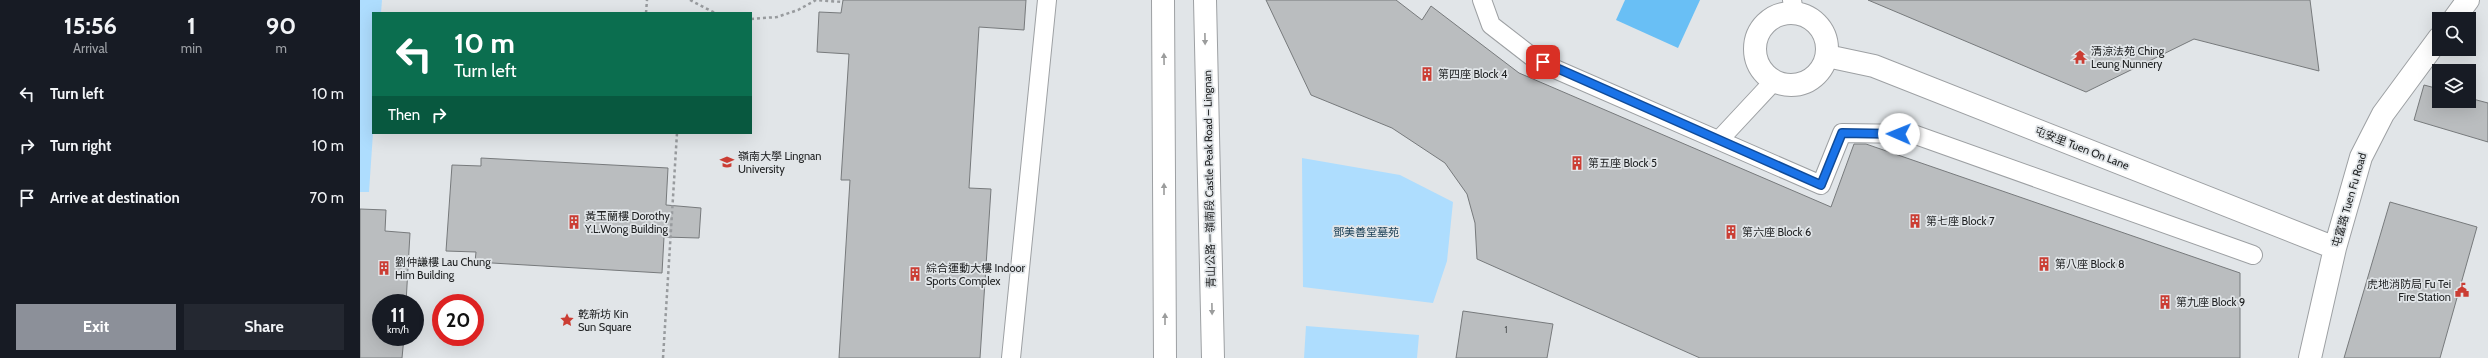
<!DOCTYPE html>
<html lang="en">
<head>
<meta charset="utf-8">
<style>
	:root { --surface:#171b24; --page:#242831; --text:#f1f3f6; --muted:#9ea1a6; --accent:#8c9099 }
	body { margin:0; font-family:Cabin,"Noto Sans TC",sans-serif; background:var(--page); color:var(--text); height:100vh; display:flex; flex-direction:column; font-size:15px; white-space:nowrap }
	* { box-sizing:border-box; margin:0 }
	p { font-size:13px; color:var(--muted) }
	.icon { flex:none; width:22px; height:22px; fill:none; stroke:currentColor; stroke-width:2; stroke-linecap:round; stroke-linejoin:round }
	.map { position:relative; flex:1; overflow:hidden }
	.sheet { display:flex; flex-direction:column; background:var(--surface); width:360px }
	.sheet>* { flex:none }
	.guide { position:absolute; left:12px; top:12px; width:380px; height:122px; border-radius:0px; box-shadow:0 4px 16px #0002; background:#0b6e4f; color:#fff; overflow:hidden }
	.buttons { position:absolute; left:2072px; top:12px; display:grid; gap:8px }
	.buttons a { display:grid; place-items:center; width:44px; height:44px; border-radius:0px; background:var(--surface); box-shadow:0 4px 16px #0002; font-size:20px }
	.speed { position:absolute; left:12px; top:294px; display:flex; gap:8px; font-size:20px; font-weight:700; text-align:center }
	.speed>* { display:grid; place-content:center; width:52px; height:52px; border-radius:50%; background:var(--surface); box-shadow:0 4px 16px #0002; line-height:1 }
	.speed small { font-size:10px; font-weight:400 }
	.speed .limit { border:6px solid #d22; background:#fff; color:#111 }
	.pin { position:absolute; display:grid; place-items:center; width:34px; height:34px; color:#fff; margin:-17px; border-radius:8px; box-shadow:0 2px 6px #0006 }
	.me { position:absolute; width:44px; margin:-22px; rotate:271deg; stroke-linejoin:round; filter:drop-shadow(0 0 3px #0008) }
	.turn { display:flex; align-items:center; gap:14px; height:84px; padding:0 16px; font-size:18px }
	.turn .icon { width:52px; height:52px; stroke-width:2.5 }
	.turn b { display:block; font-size:28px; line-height:34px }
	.then { display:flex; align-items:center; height:38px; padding:0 16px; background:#0003; gap:8px; font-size:15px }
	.eta { display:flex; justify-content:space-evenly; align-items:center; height:68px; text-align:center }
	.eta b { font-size:24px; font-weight:800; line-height:28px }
	.cta { display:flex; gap:8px; margin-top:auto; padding:8px 16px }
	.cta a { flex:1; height:46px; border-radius:0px; background:var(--accent); color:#fff; font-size:16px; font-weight:800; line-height:46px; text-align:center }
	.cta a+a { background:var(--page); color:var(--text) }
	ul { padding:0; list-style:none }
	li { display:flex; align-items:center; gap:12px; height:52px; padding:0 16px }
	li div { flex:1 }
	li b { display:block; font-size:15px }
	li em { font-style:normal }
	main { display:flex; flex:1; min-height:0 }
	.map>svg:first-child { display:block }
</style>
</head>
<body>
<main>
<section class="sheet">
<div class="eta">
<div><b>15:56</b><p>Arrival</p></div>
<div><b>1</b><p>min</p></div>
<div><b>90</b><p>m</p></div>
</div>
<ul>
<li><svg class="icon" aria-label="left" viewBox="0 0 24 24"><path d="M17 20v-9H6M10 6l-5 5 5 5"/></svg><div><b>Turn left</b></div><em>10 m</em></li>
<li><svg class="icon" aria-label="right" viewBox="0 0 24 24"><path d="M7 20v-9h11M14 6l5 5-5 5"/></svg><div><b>Turn right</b></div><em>10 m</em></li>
<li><svg class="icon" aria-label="arrive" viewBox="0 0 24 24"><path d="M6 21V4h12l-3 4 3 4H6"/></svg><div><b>Arrive at destination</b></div><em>70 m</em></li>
</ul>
<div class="cta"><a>Exit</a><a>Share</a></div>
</section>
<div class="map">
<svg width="2128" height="358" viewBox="0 0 2128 358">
	<rect width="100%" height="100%" fill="#e1e5e8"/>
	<!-- green -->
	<path fill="#aeddfe" d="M 0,0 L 22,0 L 21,13 L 13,13 L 13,133 L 9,192 L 0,192 Z
		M 942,158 L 1040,175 L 1093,202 L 1087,261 L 1073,303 L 943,287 Z
		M 946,326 L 1059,335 L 1057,358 L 944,358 Z"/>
	<!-- water -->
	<path fill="#69bff5" d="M 1265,0 L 1340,0 L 1318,48 L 1256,20 Z"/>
	<!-- building -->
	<path fill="#babdbf" stroke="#777a7c" d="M 483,0 L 666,0 L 664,30 L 619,27 L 609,188 L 631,189 L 620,358 L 479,358 L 490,180 L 481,180 L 489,54 L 457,52 L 459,12 L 481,13 Z
		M 906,0 L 1036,0 L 1062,20 L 1071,6 L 1159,73 L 1471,207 L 1494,144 L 1506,144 L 1880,273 L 1880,358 L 1340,358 L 1117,259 L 1115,223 L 1107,194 L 1085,163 L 1032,128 L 951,95 Z
		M 1508,0 L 1950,0 L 1959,71 L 1834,39 L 1726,92 Z
		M 2064,85 L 2079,89 L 2079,101 L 2109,101 L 2109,98 L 2128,103 L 2128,142 L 2054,120 Z
		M 121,158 L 308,168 L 306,205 L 341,208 L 339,238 L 304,237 L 302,273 L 115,262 L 116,252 L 86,251 L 92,165 L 121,166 Z
		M 2030,202 L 2117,227 L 2080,358 L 1984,358 Z
		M 0,209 L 26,210 L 25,231 L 50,233 L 46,303 L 21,303 L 21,337 L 44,337 L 42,358 L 0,358 Z
		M 1103,311 L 1193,324 L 1187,358 L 1096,358 Z"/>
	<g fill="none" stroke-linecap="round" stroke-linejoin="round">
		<defs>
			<path id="service" d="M 1122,0 L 1131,25 L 1171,56 L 1195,69 L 1461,185 L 1482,133 L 1553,134 L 1893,255
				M 1432,0 L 1434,13
				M 1359,140 L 1414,81
				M 651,358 L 687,0"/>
			<path id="minor" d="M1395 49a36 36 0 1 1 72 0a36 36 0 1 1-72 0Z
				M 2094,19 L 2108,0
				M 1467,56 L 1514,66 L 1975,248
				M 1950,358 L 1975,248 L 2001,157 L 2023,114 L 2079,38"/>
			<path id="secondary" d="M 803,0 L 805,358
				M 845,0 L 853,358"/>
		</defs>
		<!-- service casing -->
		<use href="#service" stroke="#9da0a3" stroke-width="20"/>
		<!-- minor casing -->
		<use href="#minor" stroke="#9da0a3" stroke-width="24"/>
		<!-- secondary casing -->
		<use href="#secondary" stroke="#9da0a3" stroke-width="24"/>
		<!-- path -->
		<path stroke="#989b9e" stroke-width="2.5" stroke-dasharray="3 3" stroke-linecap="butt" d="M 330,0 L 355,13
			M 286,13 L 287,0
			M 391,19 L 417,17 L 438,10 L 456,0 L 482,2
			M 303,358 L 317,133"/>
		<!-- service -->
		<use href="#service" stroke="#fff" stroke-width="18"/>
		<!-- minor -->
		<use href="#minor" stroke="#fff" stroke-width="22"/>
		<!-- secondary -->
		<use href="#secondary" stroke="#fff" stroke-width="22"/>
	</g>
	<!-- one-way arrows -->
	<defs><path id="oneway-solid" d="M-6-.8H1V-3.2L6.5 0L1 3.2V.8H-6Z"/></defs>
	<g fill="#9b9c9c">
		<use href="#oneway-solid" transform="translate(845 39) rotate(89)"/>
		<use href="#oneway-solid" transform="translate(804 59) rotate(-91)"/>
		<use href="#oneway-solid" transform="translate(804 189) rotate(-90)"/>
		<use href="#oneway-solid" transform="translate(852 309) rotate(89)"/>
		<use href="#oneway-solid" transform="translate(805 319) rotate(-90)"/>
	</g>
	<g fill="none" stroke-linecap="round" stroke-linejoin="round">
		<defs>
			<path id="route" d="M 1183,62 L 1461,185 L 1482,133 L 1539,134"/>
		</defs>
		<!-- route casing -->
		<use href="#route" stroke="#114b97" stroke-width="10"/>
		<!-- route -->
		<use href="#route" stroke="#1a73e8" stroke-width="7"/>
	</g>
	<!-- icons -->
	<defs>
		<symbol id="temple-bare" viewBox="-9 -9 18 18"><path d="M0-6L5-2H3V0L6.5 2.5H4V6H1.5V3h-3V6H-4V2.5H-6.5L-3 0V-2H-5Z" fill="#cb3d33" stroke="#e1e5e8" stroke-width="2.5" paint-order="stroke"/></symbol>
		<symbol id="building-bare" viewBox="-9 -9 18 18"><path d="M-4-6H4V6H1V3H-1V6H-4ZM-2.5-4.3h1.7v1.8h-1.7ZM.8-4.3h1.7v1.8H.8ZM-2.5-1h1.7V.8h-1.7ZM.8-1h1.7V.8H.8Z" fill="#cb3d33" stroke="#e1e5e8" stroke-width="2.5" paint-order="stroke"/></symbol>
		<symbol id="university-bare" viewBox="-9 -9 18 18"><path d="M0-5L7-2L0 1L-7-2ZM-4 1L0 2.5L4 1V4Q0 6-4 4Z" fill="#cb3d33" stroke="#e1e5e8" stroke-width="2.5" paint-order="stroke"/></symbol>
		<symbol id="civic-bare" viewBox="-9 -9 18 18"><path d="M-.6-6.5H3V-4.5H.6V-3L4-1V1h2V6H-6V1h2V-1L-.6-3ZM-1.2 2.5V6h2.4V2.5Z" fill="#cb3d33" stroke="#e1e5e8" stroke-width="2.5" paint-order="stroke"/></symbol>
		<symbol id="sight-bare" viewBox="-9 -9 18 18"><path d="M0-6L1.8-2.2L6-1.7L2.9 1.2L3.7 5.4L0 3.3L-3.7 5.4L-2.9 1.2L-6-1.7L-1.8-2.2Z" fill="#cb3d33" stroke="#e1e5e8" stroke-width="2.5" paint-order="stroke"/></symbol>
	</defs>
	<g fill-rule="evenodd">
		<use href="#temple-bare" x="1710" y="47" width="20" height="20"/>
		<use href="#building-bare" x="1057" y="64" width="20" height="20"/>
		<use href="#university-bare" x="357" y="152" width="20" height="20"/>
		<use href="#building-bare" x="1207" y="153" width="20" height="20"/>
		<use href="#building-bare" x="1545" y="211" width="20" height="20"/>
		<use href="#building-bare" x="204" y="212" width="20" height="20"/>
		<use href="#building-bare" x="1361" y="222" width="20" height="20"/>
		<use href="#building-bare" x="1674" y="254" width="20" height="20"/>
		<use href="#building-bare" x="14" y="258" width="20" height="20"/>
		<use href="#building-bare" x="545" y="264" width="20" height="20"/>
		<use href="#civic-bare" x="2092" y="280" width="20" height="20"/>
		<use href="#building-bare" x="1795" y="292" width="20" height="20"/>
		<use href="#sight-bare" x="197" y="310" width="20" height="20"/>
	</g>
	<g text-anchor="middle" stroke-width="3.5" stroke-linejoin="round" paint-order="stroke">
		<!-- number labels -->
		<g font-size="9" fill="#46494a">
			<text x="1146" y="333">1</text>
		</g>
		<!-- poi labels -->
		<g font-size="11" fill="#202223" stroke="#e1e5e8" text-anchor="start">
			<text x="1731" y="55">清涼法苑 Ching<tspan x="1731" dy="13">Leung Nunnery</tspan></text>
			<text x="1078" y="78">第四座 Block 4</text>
			<text x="378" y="160">嶺南大學 Lingnan<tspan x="378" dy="13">University</tspan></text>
			<text x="1228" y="167">第五座 Block 5</text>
			<text x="225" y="220">黃玉蘭樓 Dorothy<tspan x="225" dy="13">Y.L.Wong Building</tspan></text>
			<text x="1566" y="225">第七座 Block 7</text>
			<text x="1382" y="236">第六座 Block 6</text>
			<text x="35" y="266">劉仲謙樓 Lau Chung<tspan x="35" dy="13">Him Building</tspan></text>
			<text x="1695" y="268">第八座 Block 8</text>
			<text x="566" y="272">綜合運動大樓 Indoor<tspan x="566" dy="13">Sports Complex</tspan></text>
			<text x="2091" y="288" text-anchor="end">虎地消防局 Fu Tei<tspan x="2091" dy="13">Fire Station</tspan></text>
			<text x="1816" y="306">第九座 Block 9</text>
			<text x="218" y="318">乾新坊 Kin<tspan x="218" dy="13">Sun Square</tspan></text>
		</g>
		<!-- street labels -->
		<g font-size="11" fill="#202223" stroke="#e1e5e8">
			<text transform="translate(1722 148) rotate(21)" y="4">屯安里 Tuen On Lane</text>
			<text transform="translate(849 179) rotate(-91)" y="4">青山公路－嶺南段 Castle Peak Road – Lingnan</text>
			<text transform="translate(1989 200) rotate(-74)" y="4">屯富路 Tuen Fu Road</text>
		</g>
		<!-- park labels -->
		<g font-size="11" fill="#183d54" stroke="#e1e5e8">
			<text x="1006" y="236">鄧美善堂墓苑</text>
		</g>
	</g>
</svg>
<div class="buttons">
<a><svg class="icon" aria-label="search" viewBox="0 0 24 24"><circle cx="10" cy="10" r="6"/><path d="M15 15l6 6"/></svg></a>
<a><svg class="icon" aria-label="layers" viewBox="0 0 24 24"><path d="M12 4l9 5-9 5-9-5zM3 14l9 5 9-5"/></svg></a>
</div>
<div class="speed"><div>11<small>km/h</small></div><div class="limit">20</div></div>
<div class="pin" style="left:1183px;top:62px;background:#d93025"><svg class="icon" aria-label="arrive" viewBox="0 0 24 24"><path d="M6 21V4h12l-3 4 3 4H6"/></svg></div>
<svg class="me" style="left:1539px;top:134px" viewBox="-20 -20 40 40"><circle r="19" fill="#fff"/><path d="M0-13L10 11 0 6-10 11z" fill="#1a73e8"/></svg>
<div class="guide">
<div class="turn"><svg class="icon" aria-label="left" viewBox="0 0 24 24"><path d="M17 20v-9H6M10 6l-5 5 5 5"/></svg><div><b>10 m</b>Turn left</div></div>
<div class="then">Then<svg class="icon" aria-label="right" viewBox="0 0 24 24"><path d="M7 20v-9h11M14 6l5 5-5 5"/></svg></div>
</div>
</div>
</main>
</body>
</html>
